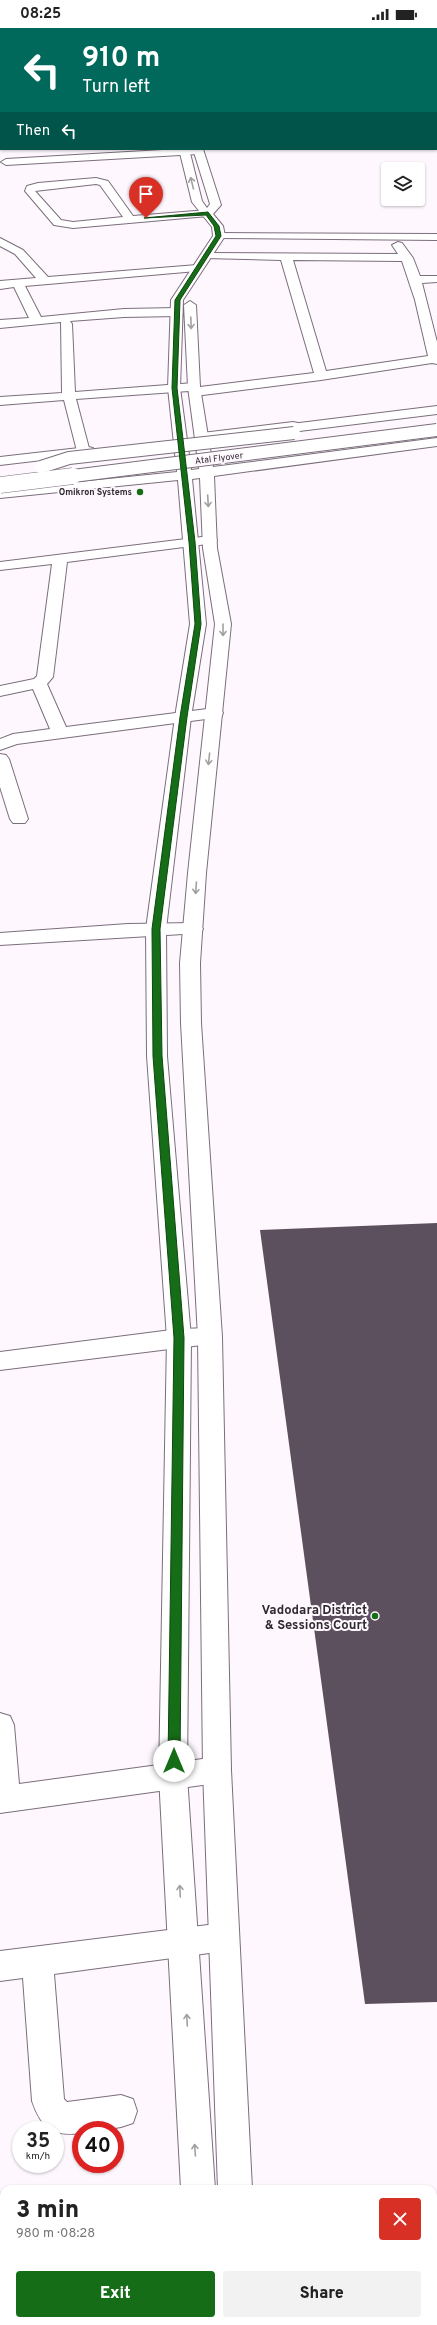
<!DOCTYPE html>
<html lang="en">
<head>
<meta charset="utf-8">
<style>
	:root { --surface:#fff; --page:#f2f2f2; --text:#222; --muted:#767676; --accent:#166d17 }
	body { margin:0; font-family:Overpass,sans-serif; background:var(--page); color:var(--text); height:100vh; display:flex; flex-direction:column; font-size:15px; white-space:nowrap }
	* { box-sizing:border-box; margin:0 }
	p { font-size:13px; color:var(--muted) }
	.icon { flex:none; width:22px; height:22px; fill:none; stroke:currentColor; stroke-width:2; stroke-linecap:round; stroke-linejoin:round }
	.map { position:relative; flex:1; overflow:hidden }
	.side { position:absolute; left:0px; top:2157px; width:437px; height:140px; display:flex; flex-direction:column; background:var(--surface); border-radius:12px 12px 0 0; box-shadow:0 1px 3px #0004 }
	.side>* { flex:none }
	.guide { position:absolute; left:0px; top:0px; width:437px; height:122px; box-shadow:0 1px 3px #0004; background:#00695c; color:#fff; overflow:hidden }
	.controls { position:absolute; left:381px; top:134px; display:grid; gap:8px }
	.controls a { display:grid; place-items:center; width:44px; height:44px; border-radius:4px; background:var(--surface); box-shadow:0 1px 3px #0004; font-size:20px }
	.speed { position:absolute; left:12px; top:2093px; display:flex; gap:8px; font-size:20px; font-weight:700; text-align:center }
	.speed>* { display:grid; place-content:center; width:52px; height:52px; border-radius:50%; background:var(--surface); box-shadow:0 1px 3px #0004; line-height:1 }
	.speed small { font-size:10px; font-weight:400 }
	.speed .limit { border:6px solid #d22; background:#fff; color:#111 }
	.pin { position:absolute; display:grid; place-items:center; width:34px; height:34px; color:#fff; margin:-41px -17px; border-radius:50% 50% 50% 0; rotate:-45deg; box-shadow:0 0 4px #0007 }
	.pin .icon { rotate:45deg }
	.me { position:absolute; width:44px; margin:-22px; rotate:0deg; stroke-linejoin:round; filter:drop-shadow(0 0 3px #0008) }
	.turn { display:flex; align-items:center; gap:14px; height:84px; padding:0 16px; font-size:18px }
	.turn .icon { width:52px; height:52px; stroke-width:2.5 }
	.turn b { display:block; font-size:28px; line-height:34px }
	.then { display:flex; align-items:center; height:38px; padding:0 16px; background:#0003; gap:8px; font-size:15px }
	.round { display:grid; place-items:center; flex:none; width:42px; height:42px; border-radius:4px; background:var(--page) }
	.head { display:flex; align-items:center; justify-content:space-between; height:68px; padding:0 16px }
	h1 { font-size:24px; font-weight:800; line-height:30px }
	.primary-button { display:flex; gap:8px; margin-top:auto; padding:8px 16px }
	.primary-button a { flex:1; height:46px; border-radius:4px; background:var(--accent); color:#fff; font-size:16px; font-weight:800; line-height:46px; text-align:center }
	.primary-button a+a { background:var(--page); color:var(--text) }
	.status { display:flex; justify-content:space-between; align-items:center; height:28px; padding:0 20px; background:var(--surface); direction:ltr }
	.status svg { height:11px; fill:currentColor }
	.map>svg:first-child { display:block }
</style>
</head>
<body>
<div class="status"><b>08:25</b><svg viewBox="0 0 49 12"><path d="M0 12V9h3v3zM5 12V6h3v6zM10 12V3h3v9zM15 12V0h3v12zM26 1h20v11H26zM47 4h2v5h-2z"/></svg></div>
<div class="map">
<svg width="437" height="2297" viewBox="0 0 437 2297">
	<rect width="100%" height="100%" fill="#fef8fe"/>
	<!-- building -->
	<path fill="#5d505e" d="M 437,1195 L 437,1974 L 365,1976 L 260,1202 Z"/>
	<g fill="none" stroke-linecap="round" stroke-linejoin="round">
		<defs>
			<path id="minor" d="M 219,0 L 227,0 L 227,1 L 219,1 Z
				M 410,0 L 419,0 L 419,1 L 410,1 Z
				M 432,0 L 437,0 L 437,4 L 436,1 Z
				M 0,19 L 1,19 L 1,25 L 0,25 Z
				M 436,31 L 437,31 L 437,37 L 436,37 Z
				M 0,39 L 1,39 L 1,45 L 0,45 Z
				M 436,60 L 437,60 L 437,66 L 436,66 Z
				M 0,94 L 1,94 L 1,102 L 0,102 Z
				M 180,121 L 202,121 L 203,123 L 198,126 L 6,137 L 1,134 L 6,131 Z
				M 96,150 L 108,153 L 133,188 L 208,182 L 213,185 L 208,188 L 73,200 L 54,197 L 25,163 L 27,158 L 38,155 ZM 96,156 L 100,157 L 123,189 L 73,194 L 61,192 L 35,163 Z
				M 219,205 L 437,206 L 437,212 L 215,210 L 213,208 Z
				M 0,210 L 23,222 L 48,249 L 197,237 L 203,240 L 197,243 L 25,258 L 41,289 L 124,281 L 177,280 L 183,284 L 177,288 L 124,289 L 70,293 L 72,296 L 75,364 L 194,355 L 199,356 L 200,359 L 314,345 L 281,232 L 204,230 L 202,228 L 204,226 L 208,225 L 398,226 L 392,217 L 398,214 L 402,215 L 413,230 L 420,248 L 437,248 L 437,254 L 422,255 L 437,314 L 437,336 L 432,335 L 321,352 L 195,368 L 190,367 L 189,363 L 76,371 L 90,424 L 83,428 L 78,427 L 64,372 L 0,377 L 0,369 L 62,365 L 61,294 L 0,300 L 0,292 L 29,290 L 14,259 L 0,261 L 0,253 L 36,250 L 15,226 L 0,218 ZM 293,232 L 402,233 L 415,272 L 428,328 L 326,343 Z
				M 293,394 L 298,395 L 300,398 L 298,401 L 202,413 L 195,409 L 202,405 Z
				M 210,508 L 215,509 L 217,512 L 215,515 L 67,534 L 53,649 L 47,656 L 66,699 L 215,680 L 221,681 L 223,685 L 221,689 L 17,716 L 0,722 L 0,711 L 13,706 L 50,701 L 33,661 L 0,668 L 0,658 L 34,651 L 37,648 L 52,536 L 0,542 L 0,534 Z
				M 0,726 L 6,727 L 9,731 L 28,791 L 25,795 L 13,795 L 10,791 L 0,759 Z
				M 193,895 L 200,897 L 203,901 L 200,905 L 0,917 L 0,905 L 128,896 Z
				M 210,1300 L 218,1303 L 222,1309 L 218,1315 L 0,1342 L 0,1324 L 179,1301 Z
				M 0,1685 L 10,1688 L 14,1697 L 19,1756 L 217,1729 L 227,1733 L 231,1742 L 227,1751 L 217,1755 L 0,1785 Z
				M 224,1895 L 235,1899 L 239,1909 L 235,1919 L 224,1923 L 54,1946 L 64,2071 L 67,2074 L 121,2067 L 133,2071 L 137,2083 L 133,2095 L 121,2099 L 103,2102 L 81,2102 L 81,2105 C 53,2109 41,2100 32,2073 L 23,1950 L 0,1953 L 0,1923 Z
				M 54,2293 L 91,2293 L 93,2296 L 52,2297 Z"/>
			<path id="tertiary" d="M 104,0 L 113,0 L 113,1 L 104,1 Z
				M 179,121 L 189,121 L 202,173 L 207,180 L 210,176 L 193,121 L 203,121 L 221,177 L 213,186 L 223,198 L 225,208 L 183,272 L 180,360 L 191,442 L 199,441 L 188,359 L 184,277 L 190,273 L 196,277 L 200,359 L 213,439 L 437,410 L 437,418 L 214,448 L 217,520 L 231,596 L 206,845 L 200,935 L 201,995 L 222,1309 L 231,1742 L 252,2161 L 218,2161 L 203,1742 L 198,1309 L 181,995 L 180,935 L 188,845 L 215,596 L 203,520 L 200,450 L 192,451 L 206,596 L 191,689 L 166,901 L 167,1028 L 191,1310 L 187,1748 L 215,2161 L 181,2161 L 159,1748 L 167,1310 L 147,1028 L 146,901 L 175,689 L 190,596 L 178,452 L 0,470 L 0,462 L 177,444 L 168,360 L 171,272 L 213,208 L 212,199 L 192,174 Z
				M 437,378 L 437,386 L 267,407 L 260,403 L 267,399 Z
				M 88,419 L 93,420 L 95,423 L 93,426 L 0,437 L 0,429 Z
				M 189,2293 L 260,2293 L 260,2297 L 190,2297 Z"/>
		</defs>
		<!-- minor casing -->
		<use href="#minor" stroke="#7b6e7c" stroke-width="2"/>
		<!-- tertiary casing -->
		<use href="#tertiary" stroke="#7b6e7c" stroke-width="2"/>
		<!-- minor -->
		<use href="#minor" fill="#fff" fill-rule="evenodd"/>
		<!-- tertiary -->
		<use href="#tertiary" fill="#fff" fill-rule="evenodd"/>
		<defs>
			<path id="primary-bridge-far1" d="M 41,439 L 69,430 L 294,405
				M 65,449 L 437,402"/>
			<path id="primary-bridge" d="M 0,457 L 73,448"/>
		</defs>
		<!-- primary-bridge-far1 casing -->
		<use href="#primary-bridge-far1" stroke="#7b6e7c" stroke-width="14" stroke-linecap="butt"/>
		<!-- primary-bridge casing -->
		<use href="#primary-bridge" stroke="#7b6e7c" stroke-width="17" stroke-linecap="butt"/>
		<!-- primary-bridge-far1 -->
		<use href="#primary-bridge-far1" stroke="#fff" stroke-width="12"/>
		<!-- primary-bridge -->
		<use href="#primary-bridge" stroke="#fff" stroke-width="16"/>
	</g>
	<!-- one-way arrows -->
	<defs><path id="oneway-shaft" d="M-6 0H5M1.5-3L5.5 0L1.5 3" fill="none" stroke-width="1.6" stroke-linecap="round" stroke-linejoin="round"/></defs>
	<g stroke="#a19fa2">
		<use href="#oneway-shaft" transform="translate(192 155) rotate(-104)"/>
		<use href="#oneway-shaft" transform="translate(191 295) rotate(88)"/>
		<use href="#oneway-shaft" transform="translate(208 473) rotate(87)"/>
		<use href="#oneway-shaft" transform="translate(223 602) rotate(90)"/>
		<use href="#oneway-shaft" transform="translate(209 731) rotate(96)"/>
		<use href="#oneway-shaft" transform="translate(196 860) rotate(94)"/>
		<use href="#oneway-shaft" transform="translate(180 1863) rotate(-93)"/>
		<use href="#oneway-shaft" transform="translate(187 1992) rotate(-93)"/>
		<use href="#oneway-shaft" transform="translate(195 2122) rotate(-94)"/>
	</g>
	<!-- route -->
	<path fill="#166d17" stroke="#0e470f" d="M 208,184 L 219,198 L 221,208 L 180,272 L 177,360 L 195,514 L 201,596 L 187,689 L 160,901 L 162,1028 L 184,1310 L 180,1733 L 174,1738 L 168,1733 L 174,1310 L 153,1028 L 152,901 L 180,689 L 195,596 L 189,514 L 172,360 L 175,272 L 216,208 L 214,198 L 206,187 L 144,190 Z"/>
	<!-- markers -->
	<g fill="#166d17" stroke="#fef8fe" stroke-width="1.5">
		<circle cx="140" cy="464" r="4"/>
		<circle cx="375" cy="1588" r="4"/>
	</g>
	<g text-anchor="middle" stroke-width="4" stroke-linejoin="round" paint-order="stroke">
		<!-- far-street labels -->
		<g font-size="9" fill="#2f2a30" stroke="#fef8fe">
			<text transform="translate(219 430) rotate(-7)" y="3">Atal Flyover</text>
		</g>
		<!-- far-poi labels -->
		<g font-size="9" font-weight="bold" fill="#2f2a30" stroke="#fef8fe" text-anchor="end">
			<text x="132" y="467">Omikron Systems</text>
		</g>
		<!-- near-poi labels -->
		<g font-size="13" font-weight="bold" fill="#2f2a30" stroke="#fef8fe" text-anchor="end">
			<text x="367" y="1586">Vadodara District<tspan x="367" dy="15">&amp; Sessions Court</tspan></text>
		</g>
	</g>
</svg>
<div class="controls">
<a><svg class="icon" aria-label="layers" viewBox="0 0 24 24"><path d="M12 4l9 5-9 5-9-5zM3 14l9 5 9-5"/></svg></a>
</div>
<div class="speed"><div>35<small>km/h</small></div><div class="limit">40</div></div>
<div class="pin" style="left:146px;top:190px;background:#d93025"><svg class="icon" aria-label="arrive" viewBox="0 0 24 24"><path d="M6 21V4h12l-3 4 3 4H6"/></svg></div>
<svg class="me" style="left:174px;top:1733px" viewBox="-20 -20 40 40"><circle r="19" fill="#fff"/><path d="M0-13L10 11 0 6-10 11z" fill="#166d17"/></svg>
<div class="guide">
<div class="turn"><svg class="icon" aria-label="left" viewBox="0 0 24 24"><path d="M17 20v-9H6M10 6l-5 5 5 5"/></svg><div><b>910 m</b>Turn left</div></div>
<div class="then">Then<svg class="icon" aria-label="left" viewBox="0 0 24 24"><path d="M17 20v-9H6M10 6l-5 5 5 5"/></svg></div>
</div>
<section class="side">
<div class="head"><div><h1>3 min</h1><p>980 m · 08:28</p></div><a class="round" style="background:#d93025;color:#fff"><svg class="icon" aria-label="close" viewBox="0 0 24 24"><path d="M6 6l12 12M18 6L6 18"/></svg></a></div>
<div class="primary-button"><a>Exit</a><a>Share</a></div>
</section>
</div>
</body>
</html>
